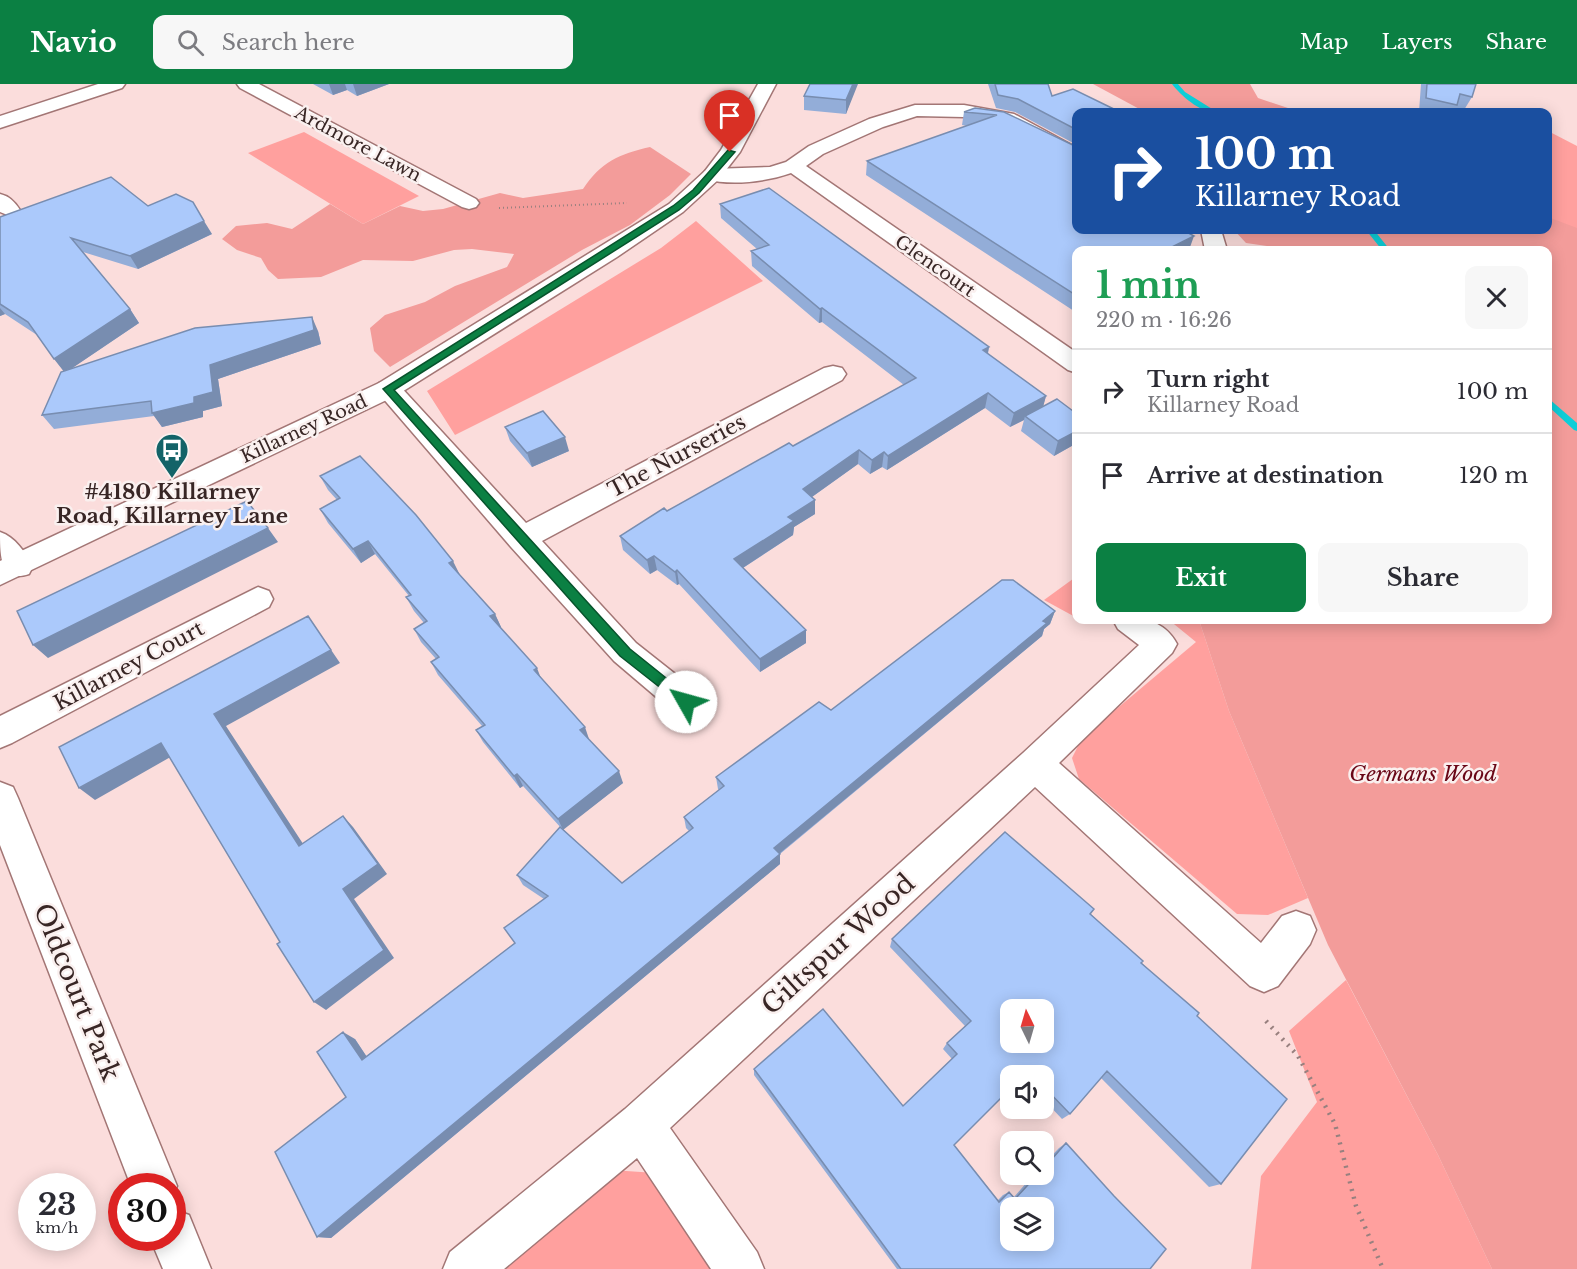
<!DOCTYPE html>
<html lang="en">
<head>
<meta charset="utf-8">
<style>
	:root { --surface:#fff; --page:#f7f7f7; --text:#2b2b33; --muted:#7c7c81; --line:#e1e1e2; --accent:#0b8043 }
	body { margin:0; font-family:"Libre Baskerville",serif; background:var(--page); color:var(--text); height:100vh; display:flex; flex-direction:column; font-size:22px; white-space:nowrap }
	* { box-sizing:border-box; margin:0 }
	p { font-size:20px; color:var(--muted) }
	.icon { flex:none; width:33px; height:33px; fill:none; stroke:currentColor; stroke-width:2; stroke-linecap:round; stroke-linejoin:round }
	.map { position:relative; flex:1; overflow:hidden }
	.side { position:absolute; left:1072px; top:162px; width:480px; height:378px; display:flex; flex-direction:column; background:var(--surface); border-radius:12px; box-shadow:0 3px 15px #0003 }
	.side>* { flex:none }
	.guide { position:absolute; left:1072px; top:24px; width:480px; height:126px; border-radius:12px; box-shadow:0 3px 15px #0003; background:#1a4fa0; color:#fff; overflow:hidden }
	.needle { width:39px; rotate:355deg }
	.buttons { position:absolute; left:1000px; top:915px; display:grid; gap:12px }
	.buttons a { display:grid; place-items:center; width:54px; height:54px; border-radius:12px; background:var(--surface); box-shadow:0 3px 15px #0003; font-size:30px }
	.speed { position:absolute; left:18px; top:1089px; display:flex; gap:12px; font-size:30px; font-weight:700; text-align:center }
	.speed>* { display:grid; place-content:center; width:78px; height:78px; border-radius:50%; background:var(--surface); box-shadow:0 3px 15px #0003; line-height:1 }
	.speed small { font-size:15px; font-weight:400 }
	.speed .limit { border:9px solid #d22; background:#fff; color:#111 }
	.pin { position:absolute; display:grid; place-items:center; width:51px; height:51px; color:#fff; margin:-62px -26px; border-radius:50% 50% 50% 0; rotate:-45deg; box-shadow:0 0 6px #0007 }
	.pin .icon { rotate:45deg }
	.me { position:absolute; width:66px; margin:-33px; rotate:308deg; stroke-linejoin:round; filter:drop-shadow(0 0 4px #0008) }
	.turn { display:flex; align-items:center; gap:21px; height:126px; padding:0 24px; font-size:27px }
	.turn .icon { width:78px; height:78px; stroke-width:2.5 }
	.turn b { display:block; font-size:42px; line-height:51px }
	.round { display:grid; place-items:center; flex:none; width:63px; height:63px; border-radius:12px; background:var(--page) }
	.overview { display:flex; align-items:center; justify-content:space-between; height:102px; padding:0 24px }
	h1 { font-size:36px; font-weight:800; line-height:45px; color:#1e9e55 }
	.cta { display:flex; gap:12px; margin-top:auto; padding:12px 24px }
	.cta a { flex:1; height:69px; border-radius:12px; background:var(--accent); color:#fff; font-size:24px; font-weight:800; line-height:69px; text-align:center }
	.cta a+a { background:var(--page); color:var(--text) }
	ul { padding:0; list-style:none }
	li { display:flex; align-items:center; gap:18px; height:84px; padding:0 24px; border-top:2px solid var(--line) }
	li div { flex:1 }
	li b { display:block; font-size:22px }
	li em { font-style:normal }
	header { display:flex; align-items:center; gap:36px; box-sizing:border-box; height:84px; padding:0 30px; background:var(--accent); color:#fff }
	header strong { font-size:28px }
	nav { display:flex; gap:33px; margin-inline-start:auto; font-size:21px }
	.search { width:420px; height:54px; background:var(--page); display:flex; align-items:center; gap:15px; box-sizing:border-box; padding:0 21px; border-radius:12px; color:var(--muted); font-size:22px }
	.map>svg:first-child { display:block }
</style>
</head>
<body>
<header>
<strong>Navio</strong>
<div class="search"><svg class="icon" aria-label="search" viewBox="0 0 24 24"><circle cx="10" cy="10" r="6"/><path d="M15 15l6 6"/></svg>Search here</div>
<nav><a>Map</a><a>Layers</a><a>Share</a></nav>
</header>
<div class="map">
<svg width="1577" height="1185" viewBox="0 0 1577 1185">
	<rect width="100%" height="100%" fill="#fbdddc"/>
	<!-- green -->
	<path fill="#ffa09e" d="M 1548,47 L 1577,62 L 1577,153 L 1548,136 Z
		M 304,48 L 419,112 L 363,140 L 248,69 Z
		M 696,137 L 763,197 L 455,351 L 427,307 L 661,164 Z
		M 1077,492 L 1077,534 L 1044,516 Z
		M 1169,536 L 1199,536 L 1229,627 L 1308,814 L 1268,831 L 1237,830 L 1079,695 L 1072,674 L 1082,654 L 1196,558 Z
		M 1346,896 L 1438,1071 L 1492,1185 L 1251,1185 L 1261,1092 L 1317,1018 L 1289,947 Z
		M 611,1086 L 656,1089 L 719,1185 L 506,1185 L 529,1153 Z"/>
	<!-- forest -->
	<path fill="#f39c9a" d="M 1093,0 L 1250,0 L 1258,14 L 1300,28 L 1145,28 Z
		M 650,63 L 691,90 L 670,111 L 630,141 L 582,166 L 390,283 L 374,267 L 370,244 L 385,231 L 425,218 L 455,202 L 507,183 L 514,170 L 472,165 L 454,166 L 413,177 L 363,176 L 321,193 L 278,195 L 268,186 L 261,174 L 237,166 L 222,155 L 236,142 L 267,139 L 292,145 L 330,120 L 363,140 L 400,122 L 423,127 L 443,125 L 500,109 L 523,114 L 583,105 C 601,78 619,70 650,63 Z
		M 1548,133 L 1577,144 L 1577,1185 L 1492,1185 L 1438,1071 L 1328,861 L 1229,627 L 1199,536 L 1548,536 L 1548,166 L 1295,166 L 1246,159 L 1234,146 L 1548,146 Z"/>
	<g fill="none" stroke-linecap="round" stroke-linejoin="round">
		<!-- stream -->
		<path fill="#0eced8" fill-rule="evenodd" d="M 1172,0 L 1178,0 L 1185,8 L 1217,28 C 1202,30 1181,12 1172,0 Z
			M 1366,146 L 1374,146 L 1390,166 L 1382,166 Z
			M 1548,314 L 1577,339 L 1577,347 L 1574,346 L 1548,322 Z"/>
		<defs>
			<path id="minor" d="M 98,0 L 125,0 L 122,4 L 0,44 L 0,32 Z
				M 237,0 L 259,0 L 476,115 L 479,119 L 476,123 L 469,125 L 462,123 L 240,4 Z
				M 915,21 L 964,21 L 1014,30 L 1077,64 L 1077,78 L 1002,39 L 964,33 L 917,32 L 883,43 L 823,70 L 806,82 L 1077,269 L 1077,289 L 1068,286 L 791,89 C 765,98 731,102 705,95 L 702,91 L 705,87 L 712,85 L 770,83 L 786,78 L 809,62 L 869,35 Z
				M 0,110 C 9,112 15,118 20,126 L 17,130 L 10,132 L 0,128 Z
				M 1201,146 L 1221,146 L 1227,166 L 1205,166 Z
				M 833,282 L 842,284 L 846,290 L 842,296 L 542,457 L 636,559 L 698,608 L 703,618 L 698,628 L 686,632 L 674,628 L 614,577 L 511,463 L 375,305 L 379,299 L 388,297 L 397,299 L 526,439 L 824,284 Z
				M 0,448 C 15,453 25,468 33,482 L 29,490 C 0,500 0,471 0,448 Z
				M 258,503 L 269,507 L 273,515 L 269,523 L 12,659 L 0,664 L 0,632 Z
				M 1113,536 C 1139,533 1163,534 1177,560 L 1172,569 L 1059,679 L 1261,859 L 1282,832 L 1296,827 L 1310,832 L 1316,846 L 1310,860 L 1278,902 L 1264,908 L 1250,902 L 1035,703 L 670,1044 L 757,1168 L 764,1185 L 711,1185 L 637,1074 L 504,1185 L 443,1185 L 450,1168 L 625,1025 L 1023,669 L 1139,561 L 1118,545 Z
				M 0,698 L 13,703 L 18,714 L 177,1102 L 172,1113 L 172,1102 L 131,1102 L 0,761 Z
				M 172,1125 L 189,1131 L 211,1185 L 163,1185 L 150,1154 L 172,1154 Z"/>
			<path id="secondary" d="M 758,0 L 776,0 L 740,68 L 719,95 L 683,128 L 617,173 L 397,311 L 0,501 L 0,477 L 379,299 L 669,120 L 705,87 L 721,66 Z"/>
		</defs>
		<!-- minor casing -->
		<use href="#minor" stroke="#a37675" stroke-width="3"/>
		<!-- secondary casing -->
		<use href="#secondary" stroke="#a37675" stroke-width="3"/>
		<!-- path-far1 -->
		<path stroke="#98807f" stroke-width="2" stroke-dasharray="1 3" stroke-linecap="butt" d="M 499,124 L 627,119"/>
		<!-- path -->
		<path stroke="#98807f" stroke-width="4.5" stroke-dasharray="2 6" stroke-linecap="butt" d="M 1266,937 L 1298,972 L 1335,1040 L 1356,1122 L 1383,1185"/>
		<!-- minor -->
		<use href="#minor" fill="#fff" fill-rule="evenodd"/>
		<!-- secondary -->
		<use href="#secondary" fill="#fff" fill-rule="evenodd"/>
	</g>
	<!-- wall -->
	<path fill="#93add8" d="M 313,0 L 389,0 L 357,12 L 347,6 L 333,11 Z
		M 988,0 L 1048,0 L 1052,12 L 1077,28 L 1077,61 L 1015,28 L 996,24 Z
		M 1421,0 L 1476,0 L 1472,13 L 1464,26 L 1455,24 L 1452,28 L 1419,28 Z
		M 854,7 L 846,30 L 804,26 L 804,12 Z
		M 975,24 L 1077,63 L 1077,146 L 1189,166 L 1077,166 L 1077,229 L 866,91 L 867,77 L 967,42 L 962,41 L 964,28 Z
		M 720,120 L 989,263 L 988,270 L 1046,312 L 1043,322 L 1077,330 L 1077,359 L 1054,372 L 1021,347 L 1024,336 L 1010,343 L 985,324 L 887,386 L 882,383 L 870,390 L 858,380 L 812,413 L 815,416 L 815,430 L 794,443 L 793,451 L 743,484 L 806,559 L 760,588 L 679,500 L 677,501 L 657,486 L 650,490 L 623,466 L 620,452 L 667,427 L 793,362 L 904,301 L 822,238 L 819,239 L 752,182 L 751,167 L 757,165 L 721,134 Z
		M 148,122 L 212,150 L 138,185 L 83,168 L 130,225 L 139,239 L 72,284 L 318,247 L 321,260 L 218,295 L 222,322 L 203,327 L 203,333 L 162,343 L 154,332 L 54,345 L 42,331 L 64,287 L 37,251 L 5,230 L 0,232 L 0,133 Z
		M 505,343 L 569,367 L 532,383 L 510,357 Z
		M 320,392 L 460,491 L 495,530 L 501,543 L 500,543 L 589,655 L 588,656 L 623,699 L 563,745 L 622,799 L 689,747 L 686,744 L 684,733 L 719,706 L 718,705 L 716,693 L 831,626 L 1055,527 L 1050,540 L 1044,545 L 1042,552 L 780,770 L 780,780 L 331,1154 L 317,1153 L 346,1013 L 355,955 L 366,972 L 515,859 L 544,815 L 523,801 L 517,791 L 562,745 L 523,702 L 520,704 L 483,658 L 476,646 L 482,642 L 438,591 L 431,578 L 436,575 L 421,558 L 414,545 L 424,539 L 414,527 L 406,513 L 409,512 L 375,470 L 361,479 L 328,439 L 320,425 L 337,416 L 328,406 Z
		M 1091,830 L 1197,932 L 1221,1100 L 1209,1103 L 1101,994 L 1070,1030 L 1062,1035 L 1044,1016 L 1044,992 L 1011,992 L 954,1061 L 998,1116 L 1003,1111 L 1009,1108 L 1014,1113 L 1034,1090 L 1044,1090 L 1044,1080 L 1059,1064 L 1066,1059 L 1150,1185 L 897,1185 L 754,991 L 754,985 L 903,1022 L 952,975 L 943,965 L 947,959 L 965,942 L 890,863 L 892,855 Z"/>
	<!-- shaded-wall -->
	<path fill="#788db0" d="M 329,0 L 345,0 L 347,6 L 333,11 Z
		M 353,0 L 389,0 L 357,12 Z
		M 853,0 L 858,0 L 846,30 L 846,16 Z
		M 204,137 L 212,150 L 138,185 L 130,172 Z
		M 1194,152 L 1189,166 L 1166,166 Z
		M 0,224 L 5,230 L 0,232 Z
		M 822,224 L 822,238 L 819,239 L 820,225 Z
		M 130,225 L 139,239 L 65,289 L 54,275 Z
		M 312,233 L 318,247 L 321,260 L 218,295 L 222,322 L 203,327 L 203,333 L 162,343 L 152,329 L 194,313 L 210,281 Z
		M 989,263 L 986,277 L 983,266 Z
		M 988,309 L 985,324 L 887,386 L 888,372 Z
		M 1046,312 L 1042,327 L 1025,332 L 1024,336 L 1010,343 L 1014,329 Z
		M 1077,347 L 1077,359 L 1054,372 L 1058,357 Z
		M 565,353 L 569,367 L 532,383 L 527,369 Z
		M 859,366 L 858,380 L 802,420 L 803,405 Z
		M 884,368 L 882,383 L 870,390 L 872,376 Z
		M 815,416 L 815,430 L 794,443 L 793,451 L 735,489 L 734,475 L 788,433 Z
		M 268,444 L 278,458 L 48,574 L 33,561 Z
		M 368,457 L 375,470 L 361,479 L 353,465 Z
		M 654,472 L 657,486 L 650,490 L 647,476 Z
		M 453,477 L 460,491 L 449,479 Z
		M 677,486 L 679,500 L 677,501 L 675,488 Z
		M 1055,527 L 1050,540 L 1044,545 L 1042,552 L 774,774 L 774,764 Z
		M 495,530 L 501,543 L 496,546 L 490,532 Z
		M 308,532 L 340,579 L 226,642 L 311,772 L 299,762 L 214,630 Z
		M 806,546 L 806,559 L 760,588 L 760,575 Z
		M 537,584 L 542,597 L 534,586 Z
		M 585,643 L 589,655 L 584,659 L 580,646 Z
		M 161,659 L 174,671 L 95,716 L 79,704 Z
		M 619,687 L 623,699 L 563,746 L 558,735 Z
		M 517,690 L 523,702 L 520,704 L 514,692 Z
		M 343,732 L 353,743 L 387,790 L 354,815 L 394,874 L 326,926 L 314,918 Z
		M 780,770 L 780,780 L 331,1154 L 317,1153 Z
		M 343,948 L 355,955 L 373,982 L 362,976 Z"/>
	<!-- building -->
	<path fill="#abc9fb" stroke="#788db0" stroke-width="1.5" fill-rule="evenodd" d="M 810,0 L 853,0 L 846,16 L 804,12 Z
		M 995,0 L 1048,0 L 1052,12 L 1073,5 L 1120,28 L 1077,28 L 1077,46 L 1018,15 L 998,11 Z
		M 1427,0 L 1476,0 L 1472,13 L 1460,10 L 1457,21 L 1426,14 Z
		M 975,24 L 1004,28 L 1077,63 L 1077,146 L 1183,146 L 1194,152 L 1166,166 L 1077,166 L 1077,212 L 867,77 L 997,31 L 964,28 Z
		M 111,93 L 148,122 L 176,110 L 193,118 L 204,137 L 130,172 L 71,154 L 130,225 L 54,275 L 28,238 L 0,220 L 0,133 Z
		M 769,104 L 989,263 L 983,266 L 1046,312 L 1014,329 L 988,309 L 888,372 L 884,368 L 872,376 L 859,366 L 803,405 L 815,416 L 788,433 L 794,437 L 734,475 L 806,546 L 760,575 L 677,486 L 675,488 L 654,472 L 647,476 L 620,452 L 664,424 L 667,427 L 789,359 L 793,362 L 916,294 L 822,224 L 820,225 L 751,167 L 769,161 L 720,120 Z
		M 312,233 L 314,246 L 210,281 L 213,308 L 194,313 L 194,319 L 152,329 L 151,317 L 42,331 L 61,288 L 195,244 Z
		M 1057,315 L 1077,330 L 1077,347 L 1058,357 L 1025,332 Z
		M 543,327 L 565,353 L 527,369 L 505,343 Z
		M 360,372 L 416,431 L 453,477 L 449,479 L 495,530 L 490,532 L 537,584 L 534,586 L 585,643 L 580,646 L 619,687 L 558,735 L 517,690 L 514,692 L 476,646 L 485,641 L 431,578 L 439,573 L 414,545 L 427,537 L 406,513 L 411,511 L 368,457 L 353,465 L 320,425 L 340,414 L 320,392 Z
		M 247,417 L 268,444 L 33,561 L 17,527 Z
		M 1002,496 L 1013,496 L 1055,527 L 1043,537 L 1047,539 L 774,764 L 780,770 L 317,1153 L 275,1068 L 346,1013 L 317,968 L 343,948 L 362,976 L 515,859 L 504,844 L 548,812 L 517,791 L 560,743 L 622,799 L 693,744 L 684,733 L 724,702 L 716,693 L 819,618 L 831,626 Z
		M 308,532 L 331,566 L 214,630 L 299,762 L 343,732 L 378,780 L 343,805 L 384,866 L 314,918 L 277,860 L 280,858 L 161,659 L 79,704 L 59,663 Z
		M 1005,748 L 1094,825 L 1090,830 L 1143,877 L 1141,879 L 1199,929 L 1197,932 L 1287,1015 L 1221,1100 L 1107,987 L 1070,1030 L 1044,1003 L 1044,992 L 1033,992 L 1029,987 L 1024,992 L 1011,992 L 1011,1004 L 954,1061 L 999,1118 L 1009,1108 L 1015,1115 L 1038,1090 L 1044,1090 L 1044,1084 L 1066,1059 L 1114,1112 L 1166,1165 L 1150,1185 L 901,1185 L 754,985 L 823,925 L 903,1022 L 957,970 L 947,959 L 971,937 L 892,855 ZM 1011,926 L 1044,926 L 1044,958 L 1011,958 ZM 1011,1124 L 1044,1124 L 1044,1156 L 1011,1156 Z"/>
	<!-- route -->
	<path fill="#0b8043" stroke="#07532c" stroke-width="1.5" d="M 728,66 L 735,68 L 699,109 L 679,126 L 394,306 L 630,565 L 691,614 L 693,618 L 691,622 L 686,624 L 620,572 L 383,305 L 673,122 L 693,106 Z"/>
	<!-- icons -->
	<defs>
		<symbol id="bus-pin" viewBox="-11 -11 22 30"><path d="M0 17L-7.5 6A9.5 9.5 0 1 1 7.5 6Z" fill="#136368" stroke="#faf0ef"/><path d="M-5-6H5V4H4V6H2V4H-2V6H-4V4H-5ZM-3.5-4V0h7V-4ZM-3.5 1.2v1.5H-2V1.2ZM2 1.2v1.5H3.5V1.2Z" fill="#fff"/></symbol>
	</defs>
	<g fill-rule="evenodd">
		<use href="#bus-pin" x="153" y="347" width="38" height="52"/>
	</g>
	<g text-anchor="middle" stroke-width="5" stroke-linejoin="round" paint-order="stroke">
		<!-- far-street labels -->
		<g font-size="18" fill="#382625" stroke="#faf0ef">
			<text transform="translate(358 60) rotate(28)" y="6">Ardmore Lawn</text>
			<text transform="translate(935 182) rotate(35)" y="6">Glencourt</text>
			<text transform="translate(304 345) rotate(-25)" y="6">Killarney Road</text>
		</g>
		<!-- street labels -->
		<g font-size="21" fill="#382625" stroke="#faf0ef">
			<text transform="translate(677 372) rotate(-28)" y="7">The Nurseries</text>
			<text transform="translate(129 582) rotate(-28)" y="7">Killarney Court</text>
		</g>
		<!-- poi labels -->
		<g font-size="21" font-weight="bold" fill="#382625" stroke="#faf0ef">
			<text x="172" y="415">#4180 Killarney<tspan x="172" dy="24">Road, Killarney Lane</tspan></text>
		</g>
		<!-- park labels -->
		<g font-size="21" font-style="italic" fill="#690616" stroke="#faf0ef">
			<text x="1423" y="697">Germans Wood</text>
		</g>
		<!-- near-street labels -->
		<g font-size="26" fill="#382625" stroke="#faf0ef">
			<text transform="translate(838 860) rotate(-42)" y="9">Giltspur Wood</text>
			<text transform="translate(77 908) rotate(68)" y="9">Oldcourt Park</text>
		</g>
	</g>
</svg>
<div class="buttons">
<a><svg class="needle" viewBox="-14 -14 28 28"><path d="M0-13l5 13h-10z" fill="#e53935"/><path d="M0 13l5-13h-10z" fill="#7c7c81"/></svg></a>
<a><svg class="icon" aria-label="sound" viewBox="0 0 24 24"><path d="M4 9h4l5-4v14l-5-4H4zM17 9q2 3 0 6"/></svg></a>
<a><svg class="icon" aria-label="search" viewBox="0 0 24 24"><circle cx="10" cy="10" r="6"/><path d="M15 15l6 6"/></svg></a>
<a><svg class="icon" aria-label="layers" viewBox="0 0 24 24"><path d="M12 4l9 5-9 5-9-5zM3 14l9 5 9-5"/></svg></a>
</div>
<div class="speed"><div>23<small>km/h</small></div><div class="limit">30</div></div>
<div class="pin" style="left:730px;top:68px;background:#d93025"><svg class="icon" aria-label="arrive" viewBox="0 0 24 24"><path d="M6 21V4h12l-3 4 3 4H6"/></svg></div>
<svg class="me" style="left:686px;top:618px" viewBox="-20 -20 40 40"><circle r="19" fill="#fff"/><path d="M0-13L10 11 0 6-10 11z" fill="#0b8043"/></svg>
<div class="guide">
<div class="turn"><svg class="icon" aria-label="right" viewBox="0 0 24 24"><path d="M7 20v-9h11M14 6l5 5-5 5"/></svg><div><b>100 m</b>Killarney Road</div></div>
</div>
<section class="side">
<div class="overview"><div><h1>1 min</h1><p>220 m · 16:26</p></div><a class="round"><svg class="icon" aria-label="close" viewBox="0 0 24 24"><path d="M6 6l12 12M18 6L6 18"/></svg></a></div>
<ul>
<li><svg class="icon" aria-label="right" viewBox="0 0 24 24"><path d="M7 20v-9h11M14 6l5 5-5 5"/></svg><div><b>Turn right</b><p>Killarney Road</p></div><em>100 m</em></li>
<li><svg class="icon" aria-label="arrive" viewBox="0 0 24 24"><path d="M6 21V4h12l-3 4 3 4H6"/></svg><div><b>Arrive at destination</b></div><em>120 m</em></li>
</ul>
<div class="cta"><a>Exit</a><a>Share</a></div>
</section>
</div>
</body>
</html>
